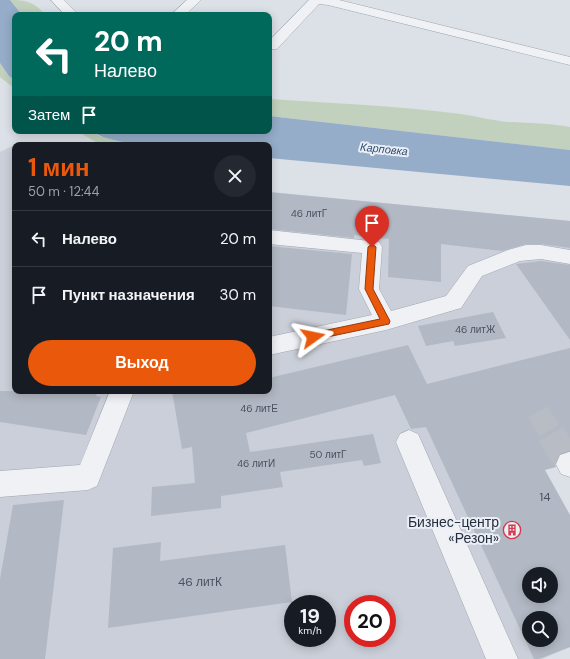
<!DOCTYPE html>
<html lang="ru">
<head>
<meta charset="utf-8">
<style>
	:root { --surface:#171b24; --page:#242831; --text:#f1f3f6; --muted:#9ea1a6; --line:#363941; --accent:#ea580c }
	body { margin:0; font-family:"DM Sans",sans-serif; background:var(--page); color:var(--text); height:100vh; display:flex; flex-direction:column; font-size:15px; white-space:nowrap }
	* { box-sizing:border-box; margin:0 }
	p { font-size:13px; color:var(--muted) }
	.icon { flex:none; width:22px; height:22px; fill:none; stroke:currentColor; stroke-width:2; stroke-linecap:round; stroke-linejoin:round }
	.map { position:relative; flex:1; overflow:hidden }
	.side { position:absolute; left:12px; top:142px; width:260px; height:252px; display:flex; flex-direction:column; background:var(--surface); border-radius:8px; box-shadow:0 2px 10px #0003 }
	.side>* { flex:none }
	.guide { position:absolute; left:12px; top:12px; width:260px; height:122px; border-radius:8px; box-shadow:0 2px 10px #0003; background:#00695c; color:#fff; overflow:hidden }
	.tools { position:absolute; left:522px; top:567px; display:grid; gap:8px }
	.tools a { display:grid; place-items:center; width:36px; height:36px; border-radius:50%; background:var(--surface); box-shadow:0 2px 10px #0003; font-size:20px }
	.speed { position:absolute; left:284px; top:595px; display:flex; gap:8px; font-size:20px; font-weight:700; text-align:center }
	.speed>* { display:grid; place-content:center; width:52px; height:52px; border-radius:50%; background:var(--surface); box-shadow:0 2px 10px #0003; line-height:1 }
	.speed small { font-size:10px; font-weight:400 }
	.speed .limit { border:6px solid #d22; background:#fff; color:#111 }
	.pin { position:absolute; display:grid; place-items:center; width:34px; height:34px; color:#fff; margin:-41px -17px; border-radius:50% 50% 50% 0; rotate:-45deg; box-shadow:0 0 4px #0007 }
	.pin .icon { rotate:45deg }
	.me { position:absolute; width:44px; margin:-22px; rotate:78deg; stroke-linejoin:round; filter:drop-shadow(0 0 3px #0008) }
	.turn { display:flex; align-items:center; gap:14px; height:84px; padding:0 16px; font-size:18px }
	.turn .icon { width:52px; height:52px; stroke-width:2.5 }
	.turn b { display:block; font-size:28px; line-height:34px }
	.then { display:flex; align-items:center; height:38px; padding:0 16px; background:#0003; gap:8px; font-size:15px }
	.round { display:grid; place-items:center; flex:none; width:42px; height:42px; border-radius:21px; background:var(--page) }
	.summary { display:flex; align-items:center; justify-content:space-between; height:68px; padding:0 16px }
	h1 { font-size:24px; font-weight:700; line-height:30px; color:var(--accent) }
	.button { display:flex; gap:8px; margin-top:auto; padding:8px 16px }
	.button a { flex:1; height:46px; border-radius:24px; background:var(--accent); color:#fff; font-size:16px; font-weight:700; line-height:46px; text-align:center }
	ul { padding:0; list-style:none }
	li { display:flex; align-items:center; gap:12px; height:56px; padding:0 16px; border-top:1px solid var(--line) }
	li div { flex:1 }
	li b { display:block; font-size:15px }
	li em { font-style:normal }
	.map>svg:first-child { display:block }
</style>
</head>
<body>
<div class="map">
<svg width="570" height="659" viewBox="0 0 570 659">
	<rect width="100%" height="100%" fill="#dce0e7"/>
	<!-- built -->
	<path fill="#cacfd9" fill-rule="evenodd" d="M 17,144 L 18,145 L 15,145 L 15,391 L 269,391 L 269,192 L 570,221 L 570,396 L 507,420 L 570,569 L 570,647 L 542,659 L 0,659 L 0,152 ZM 529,574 L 551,574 L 551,596 L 529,596 ZM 293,604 L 327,604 L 327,638 L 293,638 ZM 353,604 L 387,604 L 387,638 L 353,638 ZM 529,618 L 551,618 L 551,640 L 529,640 Z"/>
	<!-- green -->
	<path fill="#c2d1bd" d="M 10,0 C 26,0 35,2 45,15 L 22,15 Z
		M 0,63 L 9,76 L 15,80 L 15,89 L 0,77 Z
		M 269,99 C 333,103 397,106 461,114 C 477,116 493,121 509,122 C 530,123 549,123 570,127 L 570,150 L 269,116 Z
		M 77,131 L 91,131 L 99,136 L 141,145 L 101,145 Z"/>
	<!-- water -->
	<path fill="#95adc9" d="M 0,0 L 10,0 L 22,15 L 15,15 L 15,80 L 9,76 L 0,63 Z
		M 269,116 L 570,150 L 570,186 L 269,158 L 269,145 C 227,145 124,153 91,131 L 269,131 Z"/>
	<!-- building -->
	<path fill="#b3b9c4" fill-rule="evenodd" d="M 269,192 L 570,221 L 570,248 L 541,244 L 526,244 L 502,251 L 441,244 L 441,282 L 388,277 L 389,239 L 354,235 L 354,238 L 269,229 Z
		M 269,246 L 352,254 L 346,315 L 269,306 Z
		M 541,261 L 570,265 L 570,340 L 516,264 Z
		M 493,312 L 506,338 L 455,346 L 453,341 L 426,346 L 418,326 Z
		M 408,345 L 427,384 L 570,348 L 570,450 L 559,454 L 555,463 L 556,467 L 545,470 L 570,515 L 570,647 L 539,659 L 534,659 L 426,427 L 411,429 L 395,395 L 246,433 L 250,452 L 373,434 L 381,463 L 364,466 L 362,460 L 280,472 L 283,487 L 221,496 L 221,508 L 151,516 L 152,487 L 195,483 L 192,447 L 182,449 L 172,391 L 269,391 L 269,378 ZM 529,574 L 551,574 L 551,596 L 529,596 ZM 529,618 L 551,618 L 551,640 L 529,640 Z
		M 0,391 L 98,391 L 96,396 L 101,397 L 86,435 L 0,422 Z
		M 64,500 L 45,659 L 0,659 L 0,579 L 13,505 Z
		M 161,542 L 160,561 L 285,545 L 292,602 L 108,628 L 113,548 Z"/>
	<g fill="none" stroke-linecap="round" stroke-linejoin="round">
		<!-- minor-tunnel-far1 -->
		<path stroke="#b7bcc5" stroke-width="22" stroke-dasharray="22 11" stroke-linecap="butt" d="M 538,412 L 552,435"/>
		<!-- minor-tunnel -->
		<path stroke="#b7bcc5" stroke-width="28" stroke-dasharray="28 14" stroke-linecap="butt" d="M 551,434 L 569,464"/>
		<defs>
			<path id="minor" d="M 51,0 L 64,0 L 79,15 L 65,15 Z
				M 187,0 L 201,0 L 185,15 L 175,15 L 173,13 Z
				M 309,0 L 339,0 L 570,57 L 570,65 L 328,5 L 319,4 L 277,49 L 269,49 L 269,41 Z
				M 269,230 L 379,242 L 382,247 L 379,289 L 391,311 L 446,296 L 468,266 L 508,250 L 526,245 L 541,245 L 570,250 L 570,264 L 541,259 L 520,261 L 482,276 L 461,308 L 386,330 L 269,355 L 269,337 L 372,315 L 359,289 L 362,253 L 269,244 Z
				M 110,391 L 134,391 L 97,486 L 88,490 L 0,497 L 0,471 L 80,465 Z
				M 409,430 L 418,434 L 518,659 L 486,659 L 396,442 L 400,434 Z
				M 569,452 L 570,452 L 570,477 L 561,474 L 556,464 L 560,455 Z"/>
		</defs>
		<!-- minor casing -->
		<use href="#minor" stroke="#a1a7b1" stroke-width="1"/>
		<!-- minor -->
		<use href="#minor" fill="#eff1f5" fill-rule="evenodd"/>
	</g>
	<!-- route -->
	<path fill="#ea580c" stroke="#983908" d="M 372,244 L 376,247 L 373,289 L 390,321 L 389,324 L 313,340 L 310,339 L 310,334 L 313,333 L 380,319 L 365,289 L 368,247 Z"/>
	<!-- icons -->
	<defs>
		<symbol id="building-ring" viewBox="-11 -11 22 22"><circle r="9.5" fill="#ebeff5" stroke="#d23a4f" stroke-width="1.5"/><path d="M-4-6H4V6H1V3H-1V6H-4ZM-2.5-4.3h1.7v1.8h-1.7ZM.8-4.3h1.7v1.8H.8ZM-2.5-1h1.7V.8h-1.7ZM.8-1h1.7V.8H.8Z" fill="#d23a4f"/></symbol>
	</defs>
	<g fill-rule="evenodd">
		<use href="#building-ring" x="502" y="520" width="20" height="20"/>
	</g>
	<g text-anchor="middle" stroke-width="4" stroke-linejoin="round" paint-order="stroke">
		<!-- number labels -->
		<g font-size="10" fill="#48515f">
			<text x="309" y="217">46 литГ</text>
			<text x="475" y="333">46 литЖ</text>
			<text x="259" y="412">46 литЕ</text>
			<text x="328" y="458">50 литГ</text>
			<text x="256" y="467">46 литИ</text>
		</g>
		<!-- far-water labels -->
		<g font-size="11" font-style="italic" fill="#2e4c72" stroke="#ebeff5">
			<text transform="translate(384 149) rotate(6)" y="4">Карповка</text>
		</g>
		<!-- near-number labels -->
		<g font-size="12" fill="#48515f">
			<text x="545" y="501">14</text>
			<text x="200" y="586">46 литК</text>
		</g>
		<!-- near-poi labels -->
		<g font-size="14" fill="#252e3d" stroke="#ebeff5" text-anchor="end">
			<text x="499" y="527">Бизнес-центр<tspan x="499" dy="16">«Резон»</tspan></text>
		</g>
	</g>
</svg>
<div class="tools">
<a><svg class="icon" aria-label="sound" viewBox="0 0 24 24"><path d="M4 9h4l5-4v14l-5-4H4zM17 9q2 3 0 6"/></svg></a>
<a><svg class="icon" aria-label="search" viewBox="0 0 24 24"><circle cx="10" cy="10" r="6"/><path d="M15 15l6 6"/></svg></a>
</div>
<div class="speed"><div>19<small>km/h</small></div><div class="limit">20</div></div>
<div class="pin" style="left:372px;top:247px;background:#d93025"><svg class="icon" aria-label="arrive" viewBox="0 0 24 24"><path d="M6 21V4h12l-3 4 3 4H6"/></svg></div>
<svg class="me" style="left:313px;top:337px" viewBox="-20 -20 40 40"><path d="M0-17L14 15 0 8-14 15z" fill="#ea580c" stroke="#fff" stroke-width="4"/></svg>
<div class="guide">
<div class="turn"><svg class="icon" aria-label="left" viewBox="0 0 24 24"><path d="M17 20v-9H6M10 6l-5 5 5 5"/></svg><div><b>20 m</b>Налево</div></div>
<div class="then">Затем<svg class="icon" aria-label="arrive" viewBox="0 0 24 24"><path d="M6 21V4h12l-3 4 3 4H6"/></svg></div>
</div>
<section class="side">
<div class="summary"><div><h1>1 мин</h1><p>50 m · 12:44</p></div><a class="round"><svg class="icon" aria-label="close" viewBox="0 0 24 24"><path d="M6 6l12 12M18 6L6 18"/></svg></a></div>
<ul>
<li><svg class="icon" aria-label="left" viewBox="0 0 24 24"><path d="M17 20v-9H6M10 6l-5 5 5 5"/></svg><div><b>Налево</b></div><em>20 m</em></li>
<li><svg class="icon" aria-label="arrive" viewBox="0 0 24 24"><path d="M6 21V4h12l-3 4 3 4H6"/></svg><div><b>Пункт назначения</b></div><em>30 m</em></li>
</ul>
<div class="button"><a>Выход</a></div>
</section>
</div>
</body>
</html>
